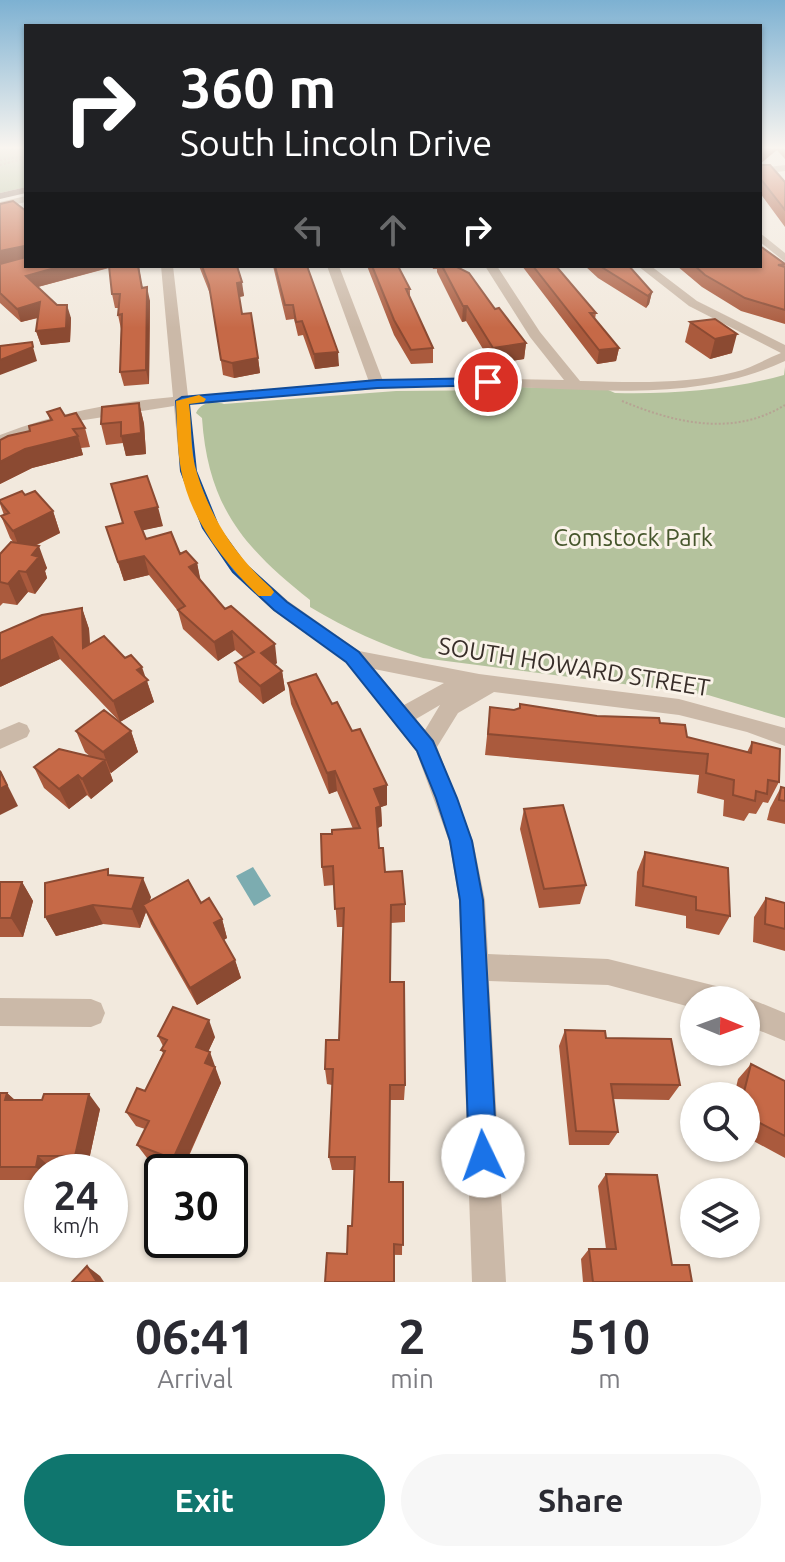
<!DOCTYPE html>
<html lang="en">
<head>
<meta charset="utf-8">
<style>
	:root { --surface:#fff; --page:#f7f7f7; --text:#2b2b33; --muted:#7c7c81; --accent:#0f766e }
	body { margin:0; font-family:Ubuntu,sans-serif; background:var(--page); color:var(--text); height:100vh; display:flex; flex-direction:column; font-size:30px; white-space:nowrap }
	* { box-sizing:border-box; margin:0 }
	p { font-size:26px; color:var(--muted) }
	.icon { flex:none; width:44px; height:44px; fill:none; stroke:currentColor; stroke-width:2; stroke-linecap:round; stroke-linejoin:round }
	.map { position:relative; height:1282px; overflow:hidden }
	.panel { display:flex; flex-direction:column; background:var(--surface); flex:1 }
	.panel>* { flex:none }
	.banner { position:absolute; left:24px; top:24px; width:738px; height:244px; border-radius:0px; box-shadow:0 2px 6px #0004; background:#202124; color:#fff; overflow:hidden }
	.needle { width:52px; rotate:91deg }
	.fabs { position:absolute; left:680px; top:986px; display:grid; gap:16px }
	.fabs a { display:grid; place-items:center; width:80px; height:80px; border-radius:50%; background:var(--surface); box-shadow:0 2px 6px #0004; font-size:40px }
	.speed { position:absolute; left:24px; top:1154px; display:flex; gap:16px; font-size:40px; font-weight:700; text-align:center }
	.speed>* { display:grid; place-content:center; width:104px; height:104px; border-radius:50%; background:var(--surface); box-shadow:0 2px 6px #0004; line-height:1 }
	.speed small { font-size:20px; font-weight:400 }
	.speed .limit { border:4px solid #111; border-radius:12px; background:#fff; color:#111 }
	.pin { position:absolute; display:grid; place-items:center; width:68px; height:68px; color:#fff; margin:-34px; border:4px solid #fff; border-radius:50%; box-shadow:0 2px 8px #0007 }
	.me { position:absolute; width:88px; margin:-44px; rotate:357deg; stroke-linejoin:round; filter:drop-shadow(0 0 6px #0008) }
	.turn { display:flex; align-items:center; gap:28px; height:168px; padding:0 24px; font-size:36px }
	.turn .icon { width:104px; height:104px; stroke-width:2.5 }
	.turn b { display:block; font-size:56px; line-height:68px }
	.lanes { display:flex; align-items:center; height:76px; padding:0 24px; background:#0003; justify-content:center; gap:40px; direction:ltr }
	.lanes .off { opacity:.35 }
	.eta { display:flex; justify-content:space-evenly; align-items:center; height:136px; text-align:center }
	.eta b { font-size:48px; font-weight:700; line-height:56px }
	.button { display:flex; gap:16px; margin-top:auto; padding:16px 24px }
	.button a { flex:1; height:92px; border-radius:48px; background:var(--accent); color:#fff; font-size:32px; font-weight:700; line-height:92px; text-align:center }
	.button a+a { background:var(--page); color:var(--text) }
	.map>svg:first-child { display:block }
</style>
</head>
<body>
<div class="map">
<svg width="785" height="1282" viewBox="0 0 785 1282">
	<rect width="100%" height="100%" fill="#f2e9dd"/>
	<!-- green -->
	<path fill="#b4c29d" d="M 0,149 L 26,149 L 26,187 L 0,193 Z
		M 785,367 L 785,718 L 708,695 L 423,658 C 382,645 347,629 310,607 L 310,600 C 243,547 208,506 202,418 L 196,413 C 201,402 214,401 224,404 L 396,391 L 512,390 L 518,387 L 606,389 L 615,393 C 673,394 727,391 784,375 Z"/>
	<!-- water -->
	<path fill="#7cacb0" d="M 253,867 L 271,896 L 254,906 L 236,876 Z"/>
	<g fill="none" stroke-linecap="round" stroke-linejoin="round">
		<!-- path -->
		<path stroke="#b6a393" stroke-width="2" stroke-dasharray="2 2" stroke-linecap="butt" d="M 0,160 L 26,156
			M 0,165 L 26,158
			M 622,401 C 675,423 733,437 785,405"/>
		<!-- street -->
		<path fill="#cbb9a8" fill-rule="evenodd" d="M 785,165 L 785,171 L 760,174 L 760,168 Z
			M 26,196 L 26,202 L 0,208 L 0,202 Z
			M 760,233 L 785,253 L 785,262 L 760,242 Z
			M 161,266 L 173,266 L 188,396 L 369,382 L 327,266 L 339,266 L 383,381 L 462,378 L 564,380 L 530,337 L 485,266 L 497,266 L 540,332 L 580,381 C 630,382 685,385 735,372 C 751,368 766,359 781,353 L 689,306 L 638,266 L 651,266 L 697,301 L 785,345 L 785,361 C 684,408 569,385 461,386 C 370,387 279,397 189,404 L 196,471 L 219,527 L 246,564 L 288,601 L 359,651 L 479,674 L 679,699 L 785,728 L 785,746 L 747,732 L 679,715 L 494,692 L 458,713 L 437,747 L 473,841 L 485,900 L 488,954 L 608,959 L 716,986 L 726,990 L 730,1000 L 694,1000 L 694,1008 L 608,985 L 489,981 L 506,1282 L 472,1282 L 459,900 L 449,841 L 416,751 L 346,662 L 274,611 L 232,572 L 202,528 L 180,471 L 174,406 L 65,423 L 0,446 L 0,435 C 56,413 114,402 173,397 ZM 374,669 L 444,683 L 404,705 ZM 440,705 L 425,730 L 416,719 Z
			M 19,722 L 27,725 L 30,731 L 27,737 L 0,749 L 0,730 Z
			M 746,997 L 785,1013 L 785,1041 L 746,1025 L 746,1000 L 739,1000 Z
			M 0,998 L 91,999 L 101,1003 L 105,1013 L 101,1023 L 91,1027 L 0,1026 Z"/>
		<!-- secondary -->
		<path fill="#9e887a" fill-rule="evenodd" d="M 26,187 L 26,193 L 0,199 L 0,193 Z"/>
	</g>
	<!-- wall -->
	<path fill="#aa5a3d" d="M 760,149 L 785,149 L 785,159 L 777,150 L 761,163 L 761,165 L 785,182 L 785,227 L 760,193 Z
		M 0,204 L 26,211 L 26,266 L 139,266 L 142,288 L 150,301 L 149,384 L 124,386 L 120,372 L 121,329 L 118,315 L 119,308 L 115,308 L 112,294 L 109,268 L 38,287 L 71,318 L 70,342 L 41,345 L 36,331 L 38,318 L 21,322 L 0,303 Z
		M 785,264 L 785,324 L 741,311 L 702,287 L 677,266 L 760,266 Z
		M 199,266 L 237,266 L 244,296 L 239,297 L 242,314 L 258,358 L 260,373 L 234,378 L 223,375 L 212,299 Z
		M 273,266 L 307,266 L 339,366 L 315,369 L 303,335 L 298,336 L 294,319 L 286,320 Z
		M 367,266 L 398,266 L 410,289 L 410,297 L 433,348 L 433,363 L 411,364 L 394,335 Z
		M 432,266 L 462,266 L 462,267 L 458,268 L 526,343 L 524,359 L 492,364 L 466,321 L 462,322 L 437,272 L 437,269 L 433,269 Z
		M 522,266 L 556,266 L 596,313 L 595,319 L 619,348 L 616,361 L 597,364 Z
		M 585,266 L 629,266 L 652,292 L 649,304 L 646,308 L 598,278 Z
		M 715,319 L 732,353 L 710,359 L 685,342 L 690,322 Z
		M 139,403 L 144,424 L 146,454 L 126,456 L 123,443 L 106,445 L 101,424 Z
		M 47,412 L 65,416 L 85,428 L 90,447 L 81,448 L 83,455 L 32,468 L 0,484 L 0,440 L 30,431 L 50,420 Z
		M 25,495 L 53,511 L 60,533 L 35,546 L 47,568 L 45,571 L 47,578 L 35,594 L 28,592 L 17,605 L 3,603 L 0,606 L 0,554 L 13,542 L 10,538 L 1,516 L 4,515 L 0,504 L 0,500 Z
		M 163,526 L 142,530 L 146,539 L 180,554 L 197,563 L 200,580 L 225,609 L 277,663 L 274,665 L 282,671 L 285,690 L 263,704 L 239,682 L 235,663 L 244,658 L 235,650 L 218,661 L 183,629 L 178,611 L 149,575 L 124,581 L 106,527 Z
		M 82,608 L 89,629 L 90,644 L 125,658 L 146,678 L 154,702 L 120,722 L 60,659 L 0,687 Z
		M 288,683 L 387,805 L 381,807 L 382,826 L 378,828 L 379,848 L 385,872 L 405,904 L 405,922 L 391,923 L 390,982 L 405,1085 L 404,1100 L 390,1100 L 389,1182 L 403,1182 L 402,1255 L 347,1254 L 352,1226 L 354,1170 L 332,1170 L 329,1157 L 332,1085 L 327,1084 L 325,1069 L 339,1040 L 343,927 L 337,927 L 334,885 L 324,886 L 322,867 L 332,834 L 353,829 L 337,791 L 329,794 L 291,704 Z
		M 490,707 L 660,723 L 687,737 L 747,752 L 752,742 L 779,782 L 768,803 L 763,802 L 756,814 L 749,813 L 744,821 L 723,816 L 724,800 L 697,793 L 699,775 L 485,755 Z
		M 76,731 L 131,731 L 138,752 L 111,773 L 110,772 L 113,781 L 91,799 L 87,795 L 69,809 L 44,788 L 34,767 L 91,757 L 85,752 Z
		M 781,787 L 785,788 L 785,824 L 767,820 L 770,808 Z
		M 524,809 L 586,885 L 580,904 L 539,908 L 520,829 Z
		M 645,852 L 730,916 L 719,935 L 686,928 L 686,916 L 635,906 L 637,872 Z
		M 110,875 L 151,897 L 149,902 L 201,903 L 222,919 L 227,938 L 224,940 L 235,960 L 241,978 L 197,1005 L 151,924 L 146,912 L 140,928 L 103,924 L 56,936 L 45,917 Z
		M 0,882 L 22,882 L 33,901 L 23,937 L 0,937 Z
		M 766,898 L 785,903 L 785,951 L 753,942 L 754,917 Z
		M 565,1030 L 606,1038 L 680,1085 L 669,1100 L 613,1099 L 618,1132 L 609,1145 L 569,1145 L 559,1046 Z
		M 158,1036 L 215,1037 L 208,1052 L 221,1083 L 182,1172 L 147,1158 L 137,1145 L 145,1129 L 136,1126 L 126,1112 L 145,1091 L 163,1053 L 161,1050 L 163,1046 Z
		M 751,1064 L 785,1081 L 785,1158 L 746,1137 L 746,1096 L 734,1096 L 738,1079 Z
		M 0,1093 L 7,1093 L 15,1100 L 100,1109 L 87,1169 L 52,1169 L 52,1172 L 42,1172 L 42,1180 L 0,1180 Z
		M 606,1174 L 672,1265 L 692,1282 L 583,1282 L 581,1259 L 589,1249 L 606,1249 L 598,1186 Z"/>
	<!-- shaded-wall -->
	<path fill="#8b4a32" d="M 769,149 L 777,149 L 760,164 L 761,155 Z
		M 24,246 L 26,259 L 0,265 L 0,251 Z
		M 62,266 L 111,266 L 111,267 L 30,289 L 26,276 Z
		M 242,282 L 244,296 L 239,297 L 237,283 Z
		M 147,287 L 150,301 L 149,384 L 146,370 Z
		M 652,292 L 649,304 L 646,308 L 648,296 Z
		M 40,302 L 44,316 L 21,322 L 17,309 Z
		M 67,305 L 71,318 L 70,342 L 41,345 L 36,331 Z
		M 463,306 L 467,306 L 466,321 L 462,322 Z
		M 737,334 L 732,353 L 710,359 L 715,339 Z
		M 526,343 L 524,359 L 492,364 L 493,348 Z
		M 33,347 L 37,361 L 0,375 L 0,360 Z
		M 619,348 L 616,361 L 597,364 L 599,350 Z
		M 338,352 L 339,366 L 315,369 L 314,354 Z
		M 258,358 L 260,373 L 234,378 L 232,363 Z
		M 139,403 L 144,424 L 146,454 L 126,456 L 121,436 Z
		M 78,436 L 83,455 L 32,468 L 0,484 L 0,462 L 25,449 Z
		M 158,507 L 163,526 L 140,531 L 135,512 Z
		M 53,511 L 60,533 L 21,552 L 13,531 Z
		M 39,546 L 47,568 L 45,571 L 47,578 L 35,594 L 26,572 L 32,555 Z
		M 144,556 L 149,575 L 124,581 L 118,562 Z
		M 197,563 L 201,582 L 189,567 Z
		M 19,571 L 28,592 L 17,605 L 8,584 Z
		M 82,608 L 89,629 L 91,669 L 83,648 Z
		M 232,631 L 235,650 L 218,661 L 214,642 Z
		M 52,637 L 60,659 L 0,687 L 0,661 Z
		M 275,644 L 277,663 L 264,672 L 261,653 Z
		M 142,667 L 154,702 L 120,722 L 113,701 L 137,670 Z
		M 282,671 L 285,690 L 263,704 L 260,686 Z
		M 131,731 L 138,752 L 111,773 L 103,752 Z
		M 105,760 L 113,781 L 91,799 L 82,779 Z
		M 0,770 L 18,806 L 0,815 Z
		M 335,771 L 337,791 L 329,794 L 327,773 Z
		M 78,775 L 87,795 L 69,809 L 59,789 Z
		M 387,785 L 387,805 L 381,807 L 382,826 L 377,828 L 374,789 Z
		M 143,878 L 151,897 L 146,911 L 143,905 L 146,912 L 140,928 L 132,909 Z
		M 22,882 L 33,901 L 23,937 L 11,918 Z
		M 93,905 L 103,924 L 56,936 L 45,917 Z
		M 222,919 L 227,938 L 220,942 L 214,923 Z
		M 235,960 L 241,978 L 197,1005 L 190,988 Z
		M 209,1020 L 215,1037 L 203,1063 L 196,1047 Z
		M 210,1052 L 221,1083 L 181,1172 L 173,1159 L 205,1063 Z
		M 7,1093 L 22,1107 L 5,1100 Z
		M 89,1094 L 100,1109 L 87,1169 L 75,1156 Z
		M 38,1156 L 52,1169 L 52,1172 L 42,1173 L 36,1167 Z
		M 87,1266 L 100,1276 L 104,1282 L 97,1282 Z"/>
	<!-- building -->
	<path fill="#c66947" stroke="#8b4a32" stroke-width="2" d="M 760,149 L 769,149 L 761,155 L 761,165 L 770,165 L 785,182 L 785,210 L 760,178 Z
		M 13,201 L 26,211 L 26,248 L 24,246 L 0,251 L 0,204 Z
		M 760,246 L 785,264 L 778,265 L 785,267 L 785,310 L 745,298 L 705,275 L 695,266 L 760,266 Z
		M 26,257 L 26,266 L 62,266 L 26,276 L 57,305 L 67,305 L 66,328 L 36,331 L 40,302 L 17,309 L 0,293 L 0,264 Z
		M 109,266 L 138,266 L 142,288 L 147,287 L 146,370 L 120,372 L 122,314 L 118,315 L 120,294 L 112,294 Z
		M 202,266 L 237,266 L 242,282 L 237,283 L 242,314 L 251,313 L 258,358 L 232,363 L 221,360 L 209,285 Z
		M 275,266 L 307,266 L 338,352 L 314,354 L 302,321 L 296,322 L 293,305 L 285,305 Z
		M 372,266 L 398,266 L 410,289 L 406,289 L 433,348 L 411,350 L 394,320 Z
		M 442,266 L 455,266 L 469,273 L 495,309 L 499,308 L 526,343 L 493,348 L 467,306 L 463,306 Z
		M 533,266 L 556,266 L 596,313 L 590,313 L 619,348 L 599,350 Z
		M 600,266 L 629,266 L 652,292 L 648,296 Z
		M 715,319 L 737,334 L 715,339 L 690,322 Z
		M 32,342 L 33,347 L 0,360 L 0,346 Z
		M 139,403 L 141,433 L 121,436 L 121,422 L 101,424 L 102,407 Z
		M 60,408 L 65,416 L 76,413 L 85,428 L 73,429 L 78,436 L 25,449 L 0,462 L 0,440 L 8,436 L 30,431 L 29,426 L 52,420 L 47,412 Z
		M 147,476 L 158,507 L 135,512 L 146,539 L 171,532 L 180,554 L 186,551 L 197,563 L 189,567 L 225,609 L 231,606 L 275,644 L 261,653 L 282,671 L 260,686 L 235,663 L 254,652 L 232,631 L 214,642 L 178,610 L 185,606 L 144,556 L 118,562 L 106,527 L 123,523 L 111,484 Z
		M 22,491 L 25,495 L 35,491 L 53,511 L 13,531 L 1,516 L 9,513 L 0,502 L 0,500 Z
		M 11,542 L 39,546 L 32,555 L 39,557 L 26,572 L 19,571 L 8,584 L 0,582 L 0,554 Z
		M 82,608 L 83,648 L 104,636 L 125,658 L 131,655 L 142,667 L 137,670 L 148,680 L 113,701 L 52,637 L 0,661 L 0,633 L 42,615 Z
		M 316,674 L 332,704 L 337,702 L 352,731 L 360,729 L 387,785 L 374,789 L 381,806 L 376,808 L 379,848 L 383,848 L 385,872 L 402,871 L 405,904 L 391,905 L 390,982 L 404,982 L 405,1085 L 390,1085 L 389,1182 L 403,1182 L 403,1245 L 394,1244 L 394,1282 L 325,1282 L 327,1253 L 347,1254 L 348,1226 L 352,1226 L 355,1157 L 329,1157 L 333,1069 L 325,1069 L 326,1040 L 339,1040 L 344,908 L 335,909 L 333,866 L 322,867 L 321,834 L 332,834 L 332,830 L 360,828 L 335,771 L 327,773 L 288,683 Z
		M 520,704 L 597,716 L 659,718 L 660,723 L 685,725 L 687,737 L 751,753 L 752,742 L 780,749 L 779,782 L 768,780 L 767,794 L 756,791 L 755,801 L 733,795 L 734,780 L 706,773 L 708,754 L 488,734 L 490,707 L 514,710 L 520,708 Z
		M 104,710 L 131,731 L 103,752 L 76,731 Z
		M 59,749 L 105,760 L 82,779 L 78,775 L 59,789 L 34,767 Z
		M 0,771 L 7,785 L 0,789 Z
		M 781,787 L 785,788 L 785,801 L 779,800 Z
		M 563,805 L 586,885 L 544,889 L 524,809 Z
		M 645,852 L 728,868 L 730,916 L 696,910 L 696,897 L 643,886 Z
		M 108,869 L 108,875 L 143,878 L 132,909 L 93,905 L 45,917 L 45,883 Z
		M 188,880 L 201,903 L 209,898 L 222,919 L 214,923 L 235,960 L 190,988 L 143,905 Z
		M 0,882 L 22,882 L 11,918 L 0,918 Z
		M 766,898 L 785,903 L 785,929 L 765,924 Z
		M 173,1007 L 209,1020 L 196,1047 L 210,1052 L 205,1063 L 215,1067 L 173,1159 L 137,1145 L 149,1121 L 126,1112 L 137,1088 L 145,1091 L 165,1051 L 161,1050 L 167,1040 L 158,1036 Z
		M 565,1030 L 605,1031 L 606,1038 L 671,1039 L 680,1085 L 611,1084 L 618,1132 L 576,1131 Z
		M 751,1064 L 785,1081 L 785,1136 L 746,1116 L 746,1096 L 743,1096 Z
		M 0,1093 L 7,1093 L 5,1100 L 42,1100 L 44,1094 L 89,1094 L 75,1156 L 38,1156 L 36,1167 L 0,1167 Z
		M 606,1174 L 657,1175 L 672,1265 L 689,1265 L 692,1282 L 593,1282 L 589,1249 L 616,1249 Z
		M 87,1266 L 97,1282 L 72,1282 Z"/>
	<!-- sky -->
	<linearGradient id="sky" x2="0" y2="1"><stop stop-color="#7db1d2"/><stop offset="0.45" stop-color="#f9f5f0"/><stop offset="1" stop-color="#f9f5f0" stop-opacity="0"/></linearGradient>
	<rect width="785" height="328" fill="url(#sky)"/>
	<!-- route -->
	<path fill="#1a73e8" stroke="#114b97" stroke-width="2" d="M 488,378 L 495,382 L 493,385 L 377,388 L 189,404 L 196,471 L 219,528 L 245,564 L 287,602 L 359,652 L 433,741 L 457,798 L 472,841 L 483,900 L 497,1156 L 493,1166 L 483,1170 L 473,1166 L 469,1156 L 460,900 L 450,841 L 436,798 L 417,751 L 346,662 L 274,610 L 233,572 L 203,528 L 181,471 L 176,401 L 182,397 L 377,380 Z"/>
	<!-- slow -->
	<path fill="#f59e0b" d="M 199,395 L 206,399 L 204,402 L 189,404 C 192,426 190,452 197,473 C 211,519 236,556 271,588 L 274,592 L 271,596 L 259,596 C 224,563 190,519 181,470 C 177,448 177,423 176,401 Z"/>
	<g text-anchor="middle" stroke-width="6" stroke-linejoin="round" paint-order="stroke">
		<!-- park labels -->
		<g font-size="24" fill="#46562c" stroke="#faf3e9">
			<text x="633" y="546">Comstock Park</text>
		</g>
		<!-- street labels -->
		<g font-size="24" fill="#382e29" stroke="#faf3e9">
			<text transform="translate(574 667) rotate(9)" y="8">SOUTH HOWARD STREET</text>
		</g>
	</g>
</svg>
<div class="fabs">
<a><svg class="needle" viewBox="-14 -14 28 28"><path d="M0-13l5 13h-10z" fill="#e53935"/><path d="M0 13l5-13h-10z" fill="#7c7c81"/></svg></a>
<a><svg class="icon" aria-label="search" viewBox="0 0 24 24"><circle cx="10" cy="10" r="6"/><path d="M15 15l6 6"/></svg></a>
<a><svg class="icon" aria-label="layers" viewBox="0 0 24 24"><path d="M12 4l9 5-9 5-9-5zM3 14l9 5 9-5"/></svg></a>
</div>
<div class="speed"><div>24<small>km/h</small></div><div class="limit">30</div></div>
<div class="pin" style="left:488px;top:382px;background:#d93025"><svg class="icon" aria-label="arrive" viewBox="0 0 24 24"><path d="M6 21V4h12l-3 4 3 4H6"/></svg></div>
<svg class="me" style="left:483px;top:1156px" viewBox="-20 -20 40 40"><circle r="19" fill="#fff"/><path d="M0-13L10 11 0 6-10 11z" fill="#1a73e8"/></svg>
<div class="banner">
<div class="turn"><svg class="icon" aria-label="right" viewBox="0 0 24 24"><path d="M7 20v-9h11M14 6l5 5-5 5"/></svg><div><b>360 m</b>South Lincoln Drive</div></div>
<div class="lanes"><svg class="icon off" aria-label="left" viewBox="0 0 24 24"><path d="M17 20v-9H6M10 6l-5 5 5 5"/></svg><svg class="icon off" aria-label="ahead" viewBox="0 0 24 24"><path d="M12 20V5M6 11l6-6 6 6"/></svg><svg class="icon" aria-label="right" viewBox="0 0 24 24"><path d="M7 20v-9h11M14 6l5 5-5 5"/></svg></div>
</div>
</div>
<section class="panel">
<div class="eta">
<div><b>06:41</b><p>Arrival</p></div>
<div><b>2</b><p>min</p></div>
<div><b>510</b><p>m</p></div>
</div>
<div class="button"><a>Exit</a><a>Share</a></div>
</section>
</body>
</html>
